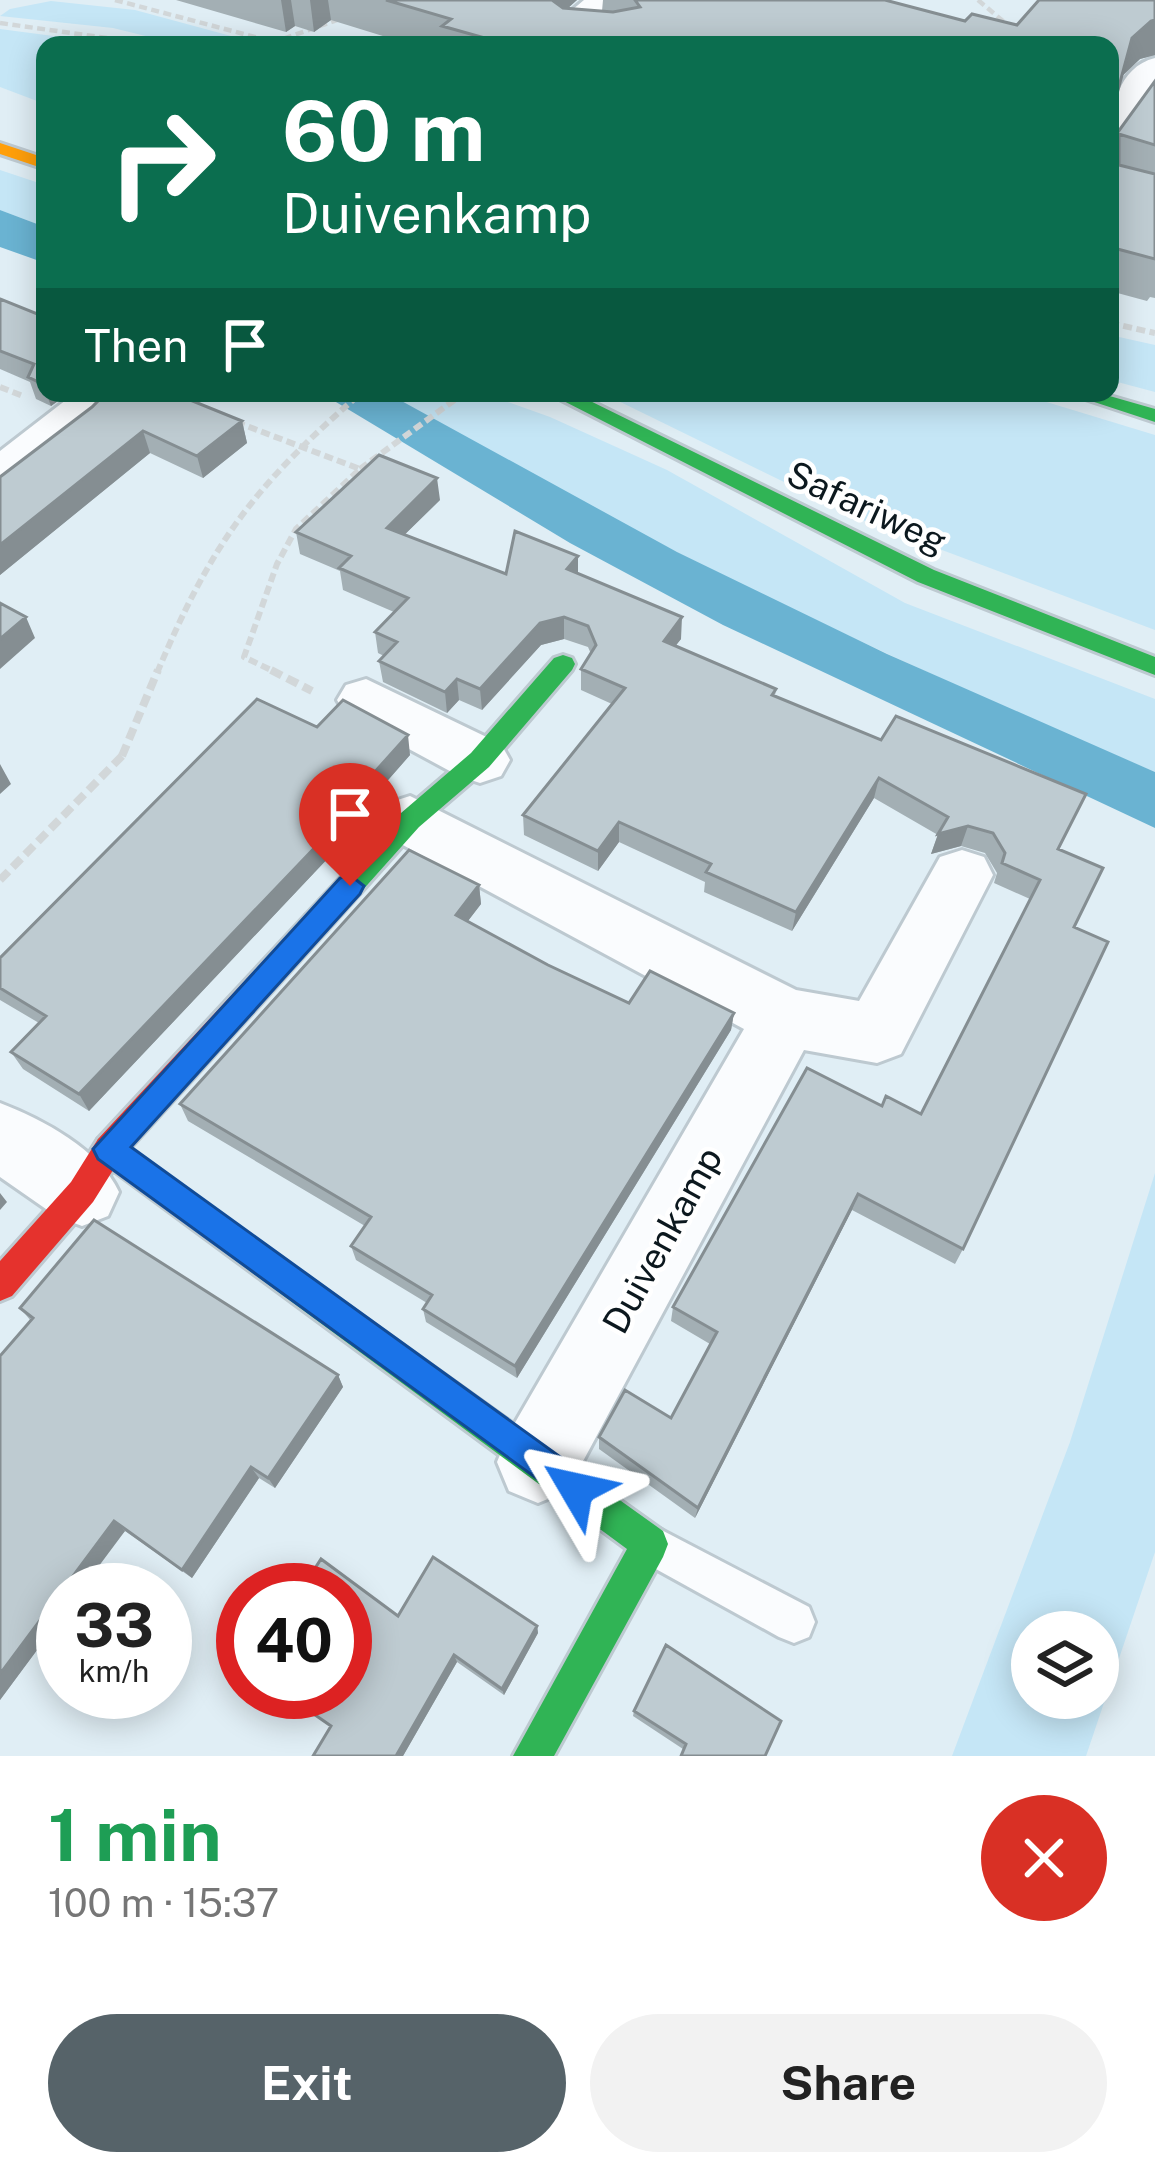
<!DOCTYPE html>
<html lang="en">
<head>
<meta charset="utf-8">
<style>
	:root { --surface:#fff; --page:#f2f2f2; --text:#222; --muted:#767676; --accent:#566369 }
	body { margin:0; font-family:"Public Sans",sans-serif; background:var(--page); color:var(--text); height:100vh; display:flex; flex-direction:column; font-size:45px; white-space:nowrap }
	* { box-sizing:border-box; margin:0 }
	p { font-size:39px; color:var(--muted) }
	.icon { flex:none; width:66px; height:66px; fill:none; stroke:currentColor; stroke-width:2; stroke-linecap:round; stroke-linejoin:round }
	.map { position:relative; height:1756px; overflow:hidden }
	.details { display:flex; flex-direction:column; background:var(--surface); flex:1 }
	.details>* { flex:none }
	.guide { position:absolute; left:36px; top:36px; width:1083px; height:366px; border-radius:24px; box-shadow:0 6px 30px #0003; background:#0b6e4f; color:#fff; overflow:hidden }
	.fabs { position:absolute; left:1011px; top:1611px; display:grid; gap:24px }
	.fabs a { display:grid; place-items:center; width:108px; height:108px; border-radius:50%; background:var(--surface); box-shadow:0 6px 30px #0003; font-size:60px }
	.speed { position:absolute; left:36px; top:1563px; display:flex; gap:24px; font-size:60px; font-weight:700; text-align:center }
	.speed>* { display:grid; place-content:center; width:156px; height:156px; border-radius:50%; background:var(--surface); box-shadow:0 6px 30px #0003; line-height:1 }
	.speed small { font-size:30px; font-weight:400 }
	.speed .limit { border:18px solid #d22; background:#fff; color:#111 }
	.pin { position:absolute; display:grid; place-items:center; width:102px; height:102px; color:#fff; margin:-123px -51px; border-radius:50% 50% 50% 0; rotate:-45deg; box-shadow:0 0 12px #0007 }
	.pin .icon { rotate:45deg }
	.me { position:absolute; width:132px; margin:-66px; rotate:306deg; stroke-linejoin:round; filter:drop-shadow(0 0 9px #0008) }
	.turn { display:flex; align-items:center; gap:42px; height:252px; padding:0 48px; font-size:54px }
	.turn .icon { width:156px; height:156px; stroke-width:2.5 }
	.turn b { display:block; font-size:84px; line-height:102px }
	.then { display:flex; align-items:center; height:114px; padding:0 48px; background:#0003; gap:24px; font-size:45px }
	.round { display:grid; place-items:center; flex:none; width:126px; height:126px; border-radius:63px; background:var(--page) }
	.overview { display:flex; align-items:center; justify-content:space-between; height:204px; padding:0 48px }
	h1 { font-size:72px; font-weight:700; line-height:90px; color:#1e9e55 }
	.primary-button { display:flex; gap:24px; margin-top:auto; padding:24px 48px }
	.primary-button a { flex:1; height:138px; border-radius:72px; background:var(--accent); color:#fff; font-size:48px; font-weight:700; line-height:138px; text-align:center }
	.primary-button a+a { background:var(--page); color:var(--text) }
	.map>svg:first-child { display:block }
</style>
</head>
<body>
<div class="map">
<svg width="1155" height="1756" viewBox="0 0 1155 1756">
	<rect width="100%" height="100%" fill="#e0eef5"/>
	<!-- green -->
	<path fill="#c5e6f6" fill-rule="evenodd" d="M 51,1 L 135,10 L 264,45 L 182,45 L 113,28 L 0,16 L 10,9 Z
		M 0,29 L 122,45 L 45,45 L 45,104 L 0,87 Z
		M 0,170 L 45,185 L 45,227 L 0,210 Z
		M 1110,335 L 1155,345 L 1155,392 L 1110,380 Z
		M 387,393 L 483,393 L 550,417 L 667,470 L 905,603 L 1155,699 L 1155,772 C 892,661 633,539 387,393 Z
		M 602,393 L 1017,393 L 1155,435 L 1155,630 L 862,520 Z
		M 1155,1173 L 1155,1552 L 1086,1756 L 952,1756 L 1070,1442 ZM 1032,1632 L 1098,1632 L 1098,1698 L 1032,1698 Z"/>
	<!-- water -->
	<path fill="#6ab3d2" d="M 0,210 L 45,227 L 45,263 L 0,247 Z
		M 321,393 L 387,393 L 677,552 L 887,654 L 1155,772 L 1155,828 L 723,625 L 570,543 Z"/>
	<g fill="none" stroke-linecap="round" stroke-linejoin="round">
		<defs>
			<path id="lane" d="M 650,1524 L 809,1607 L 815,1622 L 809,1637 L 794,1643 L 779,1637 L 636,1558 L 630,1544 L 636,1530 Z"/>
			<path id="street" d="M 584,0 L 624,0 L 593,27 L 629,37 L 634,45 C 608,45 564,53 547,31 Z
				M 1155,58 L 1155,95 L 1124,138 L 1110,142 C 1110,110 1118,67 1155,58 Z
				M 75,393 L 129,393 L 18,487 L 0,492 L 0,451 Z
				M 366,679 L 501,744 L 510,760 L 501,776 L 480,783 L 459,776 L 346,715 L 337,700 L 346,685 Z
				M 410,796 L 796,990 L 859,1001 L 940,857 L 962,850 L 984,857 L 993,875 L 901,1054 L 877,1063 L 804,1050 L 567,1491 L 538,1503 L 509,1491 L 497,1462 L 509,1433 L 744,1029 L 388,837 L 379,820 L 388,803 Z
				M 0,1103 C 42,1119 100,1150 119,1192 L 108,1216 L 82,1226 L 56,1216 L 0,1177 Z"/>
			<path id="fast" d="M 548,393 L 574,393 L 934,570 L 1155,657 L 1155,675 L 918,582 Z
				M 1067,393 L 1099,393 L 1155,409 L 1155,422 Z
				M 563,655 L 572,658 L 575,664 L 572,670 L 489,767 L 419,827 L 326,931 L 306,931 L 302,923 L 306,915 L 401,813 L 471,753 L 554,658 Z
				M 109,1135 L 663,1531 L 668,1544 L 663,1557 L 554,1756 L 513,1756 L 627,1549 L 98,1159 L 94,1149 L 98,1139 Z"/>
			<path id="slow" d="M 0,143 L 45,158 L 45,169 L 0,154 Z"/>
			<path id="jam" d="M 316,912 L 326,915 L 330,923 L 326,931 L 120,1159 L 93,1202 L 12,1296 L 0,1301 L 0,1261 L 71,1182 L 98,1139 L 306,915 Z"/>
		</defs>
		<!-- lane casing -->
		<use href="#lane" stroke="#bdc9d0" stroke-width="6"/>
		<!-- street casing -->
		<use href="#street" stroke="#bdc9d0" stroke-width="6"/>
		<!-- fast casing -->
		<use href="#fast" stroke="#bdc9d0" stroke-width="6"/>
		<!-- slow casing -->
		<use href="#slow" stroke="#bdc9d0" stroke-width="6"/>
		<!-- jam casing -->
		<use href="#jam" stroke="#bdc9d0" stroke-width="6"/>
		<!-- path-far2 -->
		<path stroke="#d2d7d9" stroke-width="4.5" stroke-dasharray="8 4.5" stroke-linecap="butt" d="M 115,0 L 274,42 L 340,19
			M 978,0 L 1010,27
			M 0,23 L 156,45"/>
		<!-- path-far1 -->
		<path stroke="#d2d7d9" stroke-width="6" stroke-dasharray="9 4.5" stroke-linecap="butt" d="M 1110,323 L 1155,333
			M 0,387 L 23,396
			M 236,422 L 360,469 L 296,529 L 277,564 L 244,657 L 277,673
			M 360,469 L 464,393"/>
		<!-- path -->
		<path stroke="#d2d7d9" stroke-width="8" stroke-dasharray="12 6" stroke-linecap="butt" d="M 271,670 L 312,691
			M 0,880 L 122,756"/>
		<!-- lane -->
		<use href="#lane" fill="#fafcfe" fill-rule="evenodd"/>
		<!-- street -->
		<use href="#street" fill="#fafcfe" fill-rule="evenodd"/>
		<!-- fast -->
		<use href="#fast" fill="#30b455" fill-rule="evenodd"/>
		<!-- slow -->
		<use href="#slow" fill="#ff9f0a" fill-rule="evenodd"/>
		<!-- jam -->
		<use href="#jam" fill="#e5322d" fill-rule="evenodd"/>
		<!-- path-bridge-far1 -->
		<path stroke="#d2d7d9" stroke-width="6" stroke-dasharray="9 4.5" stroke-linecap="butt" d="M 157,673 C 212,542 254,486 361,393"/>
		<!-- path-bridge -->
		<path stroke="#d2d7d9" stroke-width="8" stroke-dasharray="12 6" stroke-linecap="butt" d="M 122,756 L 158,670"/>
	</g>
	<!-- wall -->
	<path fill="#a3afb4" d="M 176,0 L 577,0 L 567,9 L 602,11 L 603,0 L 885,0 L 965,21 L 1017,25 L 1155,0 L 1155,55 L 1140,59 L 1121,77 L 1110,116 L 1110,45 L 412,45 L 331,20 L 314,32 L 295,26 L 286,32 Z
		M 1155,81 L 1155,298 L 1150,297 L 1147,301 L 1110,291 L 1110,143 Z
		M 0,299 L 45,317 L 45,393 L 69,393 L 51,406 L 36,399 L 30,382 L 0,369 Z
		M 92,407 L 242,421 L 247,443 L 203,478 L 150,453 L 0,575 L 0,477 Z
		M 440,500 L 405,534 L 506,574 L 578,574 L 681,639 L 675,646 L 776,689 L 775,696 L 1059,850 L 1074,927 L 963,1249 L 955,1264 L 852,1210 L 695,1518 L 599,1449 L 599,1437 L 671,1418 L 710,1344 L 671,1321 L 673,1307 L 882,1106 L 921,1114 L 1030,899 L 994,883 L 997,873 L 985,853 L 961,846 L 931,854 L 938,835 L 874,798 L 792,931 L 704,892 L 705,882 L 619,842 L 598,871 L 524,835 L 523,815 L 612,704 L 581,690 L 581,669 L 591,654 L 588,647 L 564,639 L 541,645 L 482,710 L 459,700 L 447,713 L 383,682 L 379,661 L 384,656 L 378,653 L 375,632 L 394,612 L 343,590 L 340,571 L 300,554 L 296,532 Z
		M 317,727 L 410,755 L 346,828 L 348,837 L 89,1111 L 23,1069 L 11,1052 L 39,1023 L 0,1000 L 0,958 Z
		M 479,885 L 481,904 L 467,922 L 548,965 L 629,1003 L 734,1013 L 731,1030 L 517,1378 L 426,1322 L 423,1309 L 427,1303 L 356,1260 L 351,1246 L 365,1226 L 188,1121 L 180,1104 Z
		M 20,1308 L 338,1375 L 343,1387 L 275,1488 L 259,1478 L 192,1578 L 125,1531 L 63,1590 L 63,1615 L 0,1700 L 0,1356 L 31,1321 Z
		M 398,1616 L 537,1626 L 538,1633 L 504,1695 L 457,1662 L 403,1756 L 313,1756 Z
		M 634,1711 L 765,1756 L 683,1749 L 633,1716 Z"/>
	<!-- shaded-wall -->
	<path fill="#858e92" d="M 281,0 L 291,0 L 295,26 L 286,32 Z
		M 310,0 L 328,0 L 331,20 L 314,32 Z
		M 542,0 L 577,0 L 542,31 Z
		M 1155,20 L 1155,55 L 1140,59 L 1121,77 L 1132,38 L 1151,21 Z
		M 46,393 L 69,393 L 51,406 Z
		M 242,421 L 247,443 L 203,478 L 197,456 Z
		M 143,431 L 150,453 L 0,575 L 0,545 Z
		M 437,478 L 440,500 L 390,549 L 387,528 Z
		M 578,556 L 578,578 L 567,569 Z
		M 26,617 L 35,638 L 0,669 L 0,639 Z
		M 564,617 L 564,639 L 541,645 L 482,710 L 480,689 L 540,623 Z
		M 682,617 L 681,639 L 663,662 L 664,641 Z
		M 457,679 L 459,700 L 447,713 L 445,692 Z
		M 408,735 L 410,755 L 346,828 L 348,837 L 89,1111 L 79,1094 L 337,814 Z
		M 0,764 L 11,784 L 0,794 Z
		M 879,778 L 874,798 L 792,931 L 796,912 Z
		M 619,822 L 619,842 L 598,871 L 598,851 Z
		M 968,826 L 961,846 L 931,854 L 938,834 Z
		M 479,885 L 481,904 L 458,934 L 456,915 Z
		M 734,1013 L 731,1030 L 517,1378 L 515,1366 Z
		M 0,1193 L 7,1202 L 0,1210 Z
		M 858,1194 L 852,1210 L 695,1518 L 698,1508 Z
		M 338,1375 L 343,1387 L 275,1488 L 268,1478 Z
		M 251,1467 L 259,1478 L 192,1578 L 182,1570 Z
		M 114,1521 L 125,1531 L 81,1590 L 63,1590 L 63,1615 L 0,1700 L 0,1674 Z
		M 537,1626 L 538,1633 L 504,1695 L 502,1689 Z
		M 454,1655 L 457,1662 L 403,1756 L 396,1756 Z"/>
	<!-- building -->
	<path fill="#becbd1" stroke="#858e92" stroke-width="3" d="M 386,0 L 552,0 L 563,8 L 613,12 L 640,7 L 635,0 L 885,0 L 965,21 L 972,14 L 1017,25 L 1039,0 L 1155,0 L 1155,20 L 1151,21 L 1132,38 L 1118,90 L 1110,88 L 1110,45 L 510,45 L 442,26 L 451,19 Z
		M 1155,81 L 1155,145 L 1119,134 L 1119,165 L 1155,174 L 1155,259 L 1110,247 L 1110,143 Z
		M 0,299 L 45,317 L 45,383 L 43,384 L 28,377 L 34,364 L 0,351 Z
		M 106,393 L 173,393 L 242,421 L 197,456 L 143,431 L 0,545 L 0,477 L 92,407 Z
		M 379,455 L 437,478 L 387,528 L 506,574 L 515,531 L 578,556 L 567,569 L 682,617 L 664,641 L 776,689 L 772,695 L 881,740 L 896,716 L 1086,794 L 1058,849 L 1103,868 L 1074,927 L 1108,942 L 963,1249 L 858,1194 L 698,1508 L 599,1437 L 625,1390 L 671,1418 L 717,1332 L 673,1307 L 807,1068 L 882,1106 L 886,1096 L 921,1114 L 1040,880 L 1002,863 L 1005,853 L 993,833 L 968,826 L 938,834 L 948,817 L 879,778 L 796,912 L 706,872 L 711,864 L 619,822 L 598,851 L 523,815 L 625,688 L 581,669 L 596,645 L 588,626 L 564,617 L 540,623 L 480,689 L 457,679 L 445,692 L 379,661 L 397,642 L 375,632 L 408,598 L 339,568 L 351,556 L 296,532 Z
		M 0,603 L 26,617 L 0,639 Z
		M 257,699 L 317,727 L 343,700 L 408,735 L 337,814 L 344,817 L 79,1094 L 11,1052 L 46,1016 L 0,988 L 0,958 Z
		M 409,850 L 479,885 L 456,915 L 548,965 L 629,1003 L 650,971 L 734,1013 L 515,1366 L 423,1309 L 432,1295 L 351,1246 L 371,1217 L 180,1104 Z
		M 94,1220 L 338,1375 L 268,1478 L 251,1467 L 182,1570 L 114,1521 L 0,1674 L 0,1356 L 33,1318 L 20,1308 Z
		M 433,1557 L 537,1626 L 502,1689 L 454,1655 L 396,1756 L 313,1756 L 331,1726 L 282,1692 L 345,1692 L 345,1590 L 301,1590 L 321,1559 L 398,1616 Z
		M 666,1645 L 781,1721 L 765,1756 L 681,1756 L 686,1744 L 634,1711 Z"/>
	<!-- route -->
	<path fill="#1a73e8" stroke="#114b97" stroke-width="3" d="M 350,875 L 364,886 L 360,894 L 131,1147 L 588,1477 L 594,1489 L 588,1502 L 576,1507 L 98,1159 L 93,1149 L 340,878 Z"/>
	<g text-anchor="middle" stroke-width="9" stroke-linejoin="round" paint-order="stroke">
		<!-- street labels -->
		<g font-size="36" fill="#0c181e" stroke="#fff">
			<text transform="translate(867 507) rotate(25)" y="13">Safariweg</text>
			<text transform="translate(662 1240) rotate(-61)" y="13">Duivenkamp</text>
		</g>
	</g>
</svg>
<div class="fabs">
<a><svg class="icon" aria-label="layers" viewBox="0 0 24 24"><path d="M12 4l9 5-9 5-9-5zM3 14l9 5 9-5"/></svg></a>
</div>
<div class="speed"><div>33<small>km/h</small></div><div class="limit">40</div></div>
<div class="pin" style="left:350px;top:886px;background:#d93025"><svg class="icon" aria-label="arrive" viewBox="0 0 24 24"><path d="M6 21V4h12l-3 4 3 4H6"/></svg></div>
<svg class="me" style="left:576px;top:1489px" viewBox="-20 -20 40 40"><path d="M0-17L14 15 0 8-14 15z" fill="#1a73e8" stroke="#fff" stroke-width="4"/></svg>
<div class="guide">
<div class="turn"><svg class="icon" aria-label="right" viewBox="0 0 24 24"><path d="M7 20v-9h11M14 6l5 5-5 5"/></svg><div><b>60 m</b>Duivenkamp</div></div>
<div class="then">Then<svg class="icon" aria-label="arrive" viewBox="0 0 24 24"><path d="M6 21V4h12l-3 4 3 4H6"/></svg></div>
</div>
</div>
<section class="details">
<div class="overview"><div><h1>1 min</h1><p>100 m · 15:37</p></div><a class="round" style="background:#d93025;color:#fff"><svg class="icon" aria-label="close" viewBox="0 0 24 24"><path d="M6 6l12 12M18 6L6 18"/></svg></a></div>
<div class="primary-button"><a>Exit</a><a>Share</a></div>
</section>
</body>
</html>
